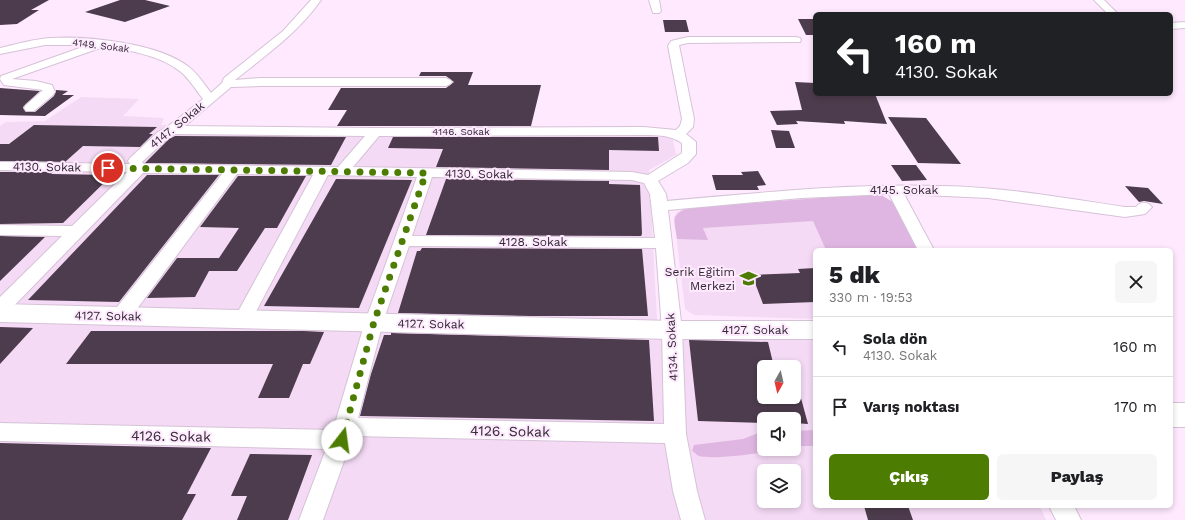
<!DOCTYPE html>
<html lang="tr">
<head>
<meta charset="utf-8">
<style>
	:root { --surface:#fff; --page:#f6f6f6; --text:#202124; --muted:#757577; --line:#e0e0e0; --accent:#4d7c03 }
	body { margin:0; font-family:"Work Sans",sans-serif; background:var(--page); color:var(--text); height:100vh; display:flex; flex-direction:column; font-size:15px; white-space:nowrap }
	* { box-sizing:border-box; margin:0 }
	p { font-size:13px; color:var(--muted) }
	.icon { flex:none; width:22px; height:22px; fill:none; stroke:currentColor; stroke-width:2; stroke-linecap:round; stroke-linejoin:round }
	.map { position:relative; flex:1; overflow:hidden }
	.sheet { position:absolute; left:813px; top:248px; width:360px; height:260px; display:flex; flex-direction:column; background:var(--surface); border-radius:6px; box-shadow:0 2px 6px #0003 }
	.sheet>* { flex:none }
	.hud { position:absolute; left:813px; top:12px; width:360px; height:84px; border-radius:6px; box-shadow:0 2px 6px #0003; background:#202124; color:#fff; overflow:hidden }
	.needle { width:26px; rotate:188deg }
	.buttons { position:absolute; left:757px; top:360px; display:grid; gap:8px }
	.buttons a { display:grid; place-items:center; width:44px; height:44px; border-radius:6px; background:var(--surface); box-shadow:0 2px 6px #0003; font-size:20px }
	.pin { position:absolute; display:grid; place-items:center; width:34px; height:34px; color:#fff; margin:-17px; border:2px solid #fff; border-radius:50%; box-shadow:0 1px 4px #0007 }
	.me { position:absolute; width:44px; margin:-22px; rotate:15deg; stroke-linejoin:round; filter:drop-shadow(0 0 3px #0008) }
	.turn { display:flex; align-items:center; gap:14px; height:84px; padding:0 16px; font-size:18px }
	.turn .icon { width:52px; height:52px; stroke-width:2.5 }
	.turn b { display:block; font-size:28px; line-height:34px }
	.round { display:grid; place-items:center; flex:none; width:42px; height:42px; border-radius:6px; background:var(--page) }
	.summary { display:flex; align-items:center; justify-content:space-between; height:68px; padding:0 16px }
	h1 { font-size:24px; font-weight:800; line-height:30px }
	.cta { display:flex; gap:8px; margin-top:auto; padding:8px 16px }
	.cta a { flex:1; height:46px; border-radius:6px; background:var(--accent); color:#fff; font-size:16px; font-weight:800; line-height:46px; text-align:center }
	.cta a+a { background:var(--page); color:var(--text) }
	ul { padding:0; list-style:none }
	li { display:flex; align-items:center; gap:12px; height:60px; padding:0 16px; border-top:1px solid var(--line) }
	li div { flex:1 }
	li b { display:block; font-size:15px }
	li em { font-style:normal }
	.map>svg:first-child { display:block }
</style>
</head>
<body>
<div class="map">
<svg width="1185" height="520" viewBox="0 0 1185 520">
	<rect width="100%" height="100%" fill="#fee9ff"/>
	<!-- built -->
	<path fill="#f4daf5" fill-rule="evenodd" d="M 81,97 L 139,99 L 123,116 L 164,118 L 161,125 L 379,129 L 559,127 L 672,136 L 676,155 L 649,170 L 658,337 L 815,340 L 815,506 L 1040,506 L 1046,520 L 0,520 L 0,126 L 6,122 L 45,121 ZM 764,367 L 794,367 L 794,397 L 764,397 ZM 764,419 L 794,419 L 794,449 L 764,449 ZM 764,471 L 794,471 L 794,501 L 764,501 Z
		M 872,194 L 881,195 L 918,250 L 815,250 L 815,319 L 694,315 L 685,309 L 674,217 L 677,212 L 687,208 Z"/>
	<!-- green -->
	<path fill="#dfb6e1" d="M 872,194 L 881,195 L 893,202 L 918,250 L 826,250 L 813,221 L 703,228 L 708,240 L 677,239 C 675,222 669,216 687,208 Z
		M 815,430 L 815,446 L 794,446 L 794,431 Z
		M 758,433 L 764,433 L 764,449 L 780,449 C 765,453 712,460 699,456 C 697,455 694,452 692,451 L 694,445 L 743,439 Z"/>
	<!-- building -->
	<path fill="#4d3c4d" d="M 0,0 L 49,0 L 31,10 L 39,10 L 17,24 L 0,25 Z
		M 120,0 L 145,0 L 170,6 L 125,22 L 85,12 Z
		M 798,19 L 815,19 L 815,35 L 806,35 Z
		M 663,20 L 686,20 L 689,32 L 665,32 Z
		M 421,72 L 473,72 L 468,85 L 541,85 L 531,126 L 337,126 L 347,110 L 328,110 L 341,88 L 446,88 L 454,82 L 446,76 L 419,76 Z
		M 795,82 L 815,83 L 815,94 L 875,94 L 887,124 L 844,121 L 845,124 L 796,121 L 798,124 L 777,125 L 770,111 L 802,110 Z
		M 0,88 L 40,91 L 23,107 L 26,112 L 35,112 L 54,96 L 56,90 L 68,91 L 62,95 L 74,95 L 45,116 L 0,115 Z
		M 888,117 L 926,118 L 961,164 L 918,163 Z
		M 34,125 L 157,127 L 149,134 L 153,134 L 140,147 L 83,146 L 65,162 L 0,161 L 0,144 L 9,144 Z
		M 771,130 L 789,131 L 795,148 L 776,148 Z
		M 175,136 L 346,137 L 331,165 L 145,163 L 169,139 Z
		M 393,137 L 658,137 L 659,151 L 609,150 L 609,170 L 436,167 L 443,149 L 388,148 Z
		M 891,165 L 916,165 L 927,180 L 902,181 Z
		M 758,171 L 766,185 L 757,186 L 759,190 L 716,190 L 712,175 L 743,175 L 741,172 Z
		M 0,172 L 53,172 L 51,174 L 112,175 L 63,223 L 0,224 Z
		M 147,175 L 219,175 L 119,302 L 28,300 Z
		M 238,176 L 306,176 L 277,228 L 265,228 L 237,271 L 209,271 L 195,297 L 147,298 L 177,258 L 219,258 L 239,228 L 200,227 Z
		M 336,179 L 412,180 L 359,308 L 264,306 Z
		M 446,179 L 609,181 L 609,184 L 640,185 L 642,234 L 641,236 L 426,235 Z
		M 1125,186 L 1148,188 L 1163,204 L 1144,201 L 1139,202 Z
		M 0,236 L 45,237 L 0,281 Z
		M 422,248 L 642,249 L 648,316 L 531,316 L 398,313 L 417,251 L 420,251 Z
		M 815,268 L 815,302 L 763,304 L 752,275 L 800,273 L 798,269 Z
		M 0,327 L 33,328 L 0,364 Z
		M 91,331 L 304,331 L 324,332 L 310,364 L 303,364 L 289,398 L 258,398 L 273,364 L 66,364 Z
		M 391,333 L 649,340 L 654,421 L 360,416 L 371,374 L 384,335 L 391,335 Z
		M 689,340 L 768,342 L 774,367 L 764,367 L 764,397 L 794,397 L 794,387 L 798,387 L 808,424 L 794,423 L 794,419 L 764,419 L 764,423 L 698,421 Z
		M 0,443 L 78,445 L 211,448 L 187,494 L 196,494 L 182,520 L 0,520 Z
		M 250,454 L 312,455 L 288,520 L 237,520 L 247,496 L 231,496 Z
		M 864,506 L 908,506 L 913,520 L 868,520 Z"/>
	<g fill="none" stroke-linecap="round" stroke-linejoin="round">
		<defs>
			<path id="street" d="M 311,0 L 321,0 C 298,33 266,55 235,80 L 260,78 L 446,78 L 450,80 L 452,82 L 450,84 L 446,86 L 260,86 L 231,87 L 185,126 L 375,128 L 644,127 L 676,130 L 680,126 L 682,119 L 668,46 L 671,41 L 688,37 L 796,37 L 800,38 L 801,40 L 800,42 L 688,43 L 679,45 L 694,119 L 693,127 L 686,134 L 696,142 L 696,154 L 688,163 L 658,181 L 666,194 L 667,201 C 758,193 850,183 942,186 C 1003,187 1064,198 1125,207 L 1136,207 C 1140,202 1144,202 1149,204 L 1152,207 L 1145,214 L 1125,217 L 988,198 L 904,194 L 934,250 L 918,250 L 889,194 L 801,198 L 668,210 L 682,330 L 686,434 L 697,491 L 705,520 L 681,520 L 673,491 L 665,443 L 353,436 L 323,520 L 299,520 L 326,449 L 0,441 L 0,423 L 333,430 L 365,322 L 417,177 L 328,175 L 252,319 L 250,324 L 243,326 L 236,324 L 234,319 L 313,175 L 237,174 L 128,321 L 121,323 L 114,321 L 112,316 L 114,311 L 222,174 L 143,173 L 7,313 L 0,315 L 0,297 L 62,236 L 0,235 L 0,225 L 72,226 L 127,172 L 0,170 L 0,162 L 130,164 L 128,161 L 130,158 L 158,132 L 167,127 L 203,99 C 196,90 190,80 181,72 C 160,55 128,50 101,46 L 100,48 L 12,79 L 36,81 L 52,85 L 55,92 L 53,95 L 34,111 L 26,111 L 24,108 L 26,105 L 43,90 L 4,85 L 0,79 L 1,76 L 88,45 L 45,45 L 0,54 L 0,48 C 17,44 34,39 51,38 C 88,36 159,43 189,67 C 198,74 204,84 211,93 L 222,83 L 224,78 L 283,31 ZM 175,134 L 365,136 L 338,167 L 144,164 L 142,162 L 168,138 ZM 644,135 C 658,135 670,135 682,143 L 682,153 L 648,175 L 632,172 L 353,167 L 379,136 ZM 432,177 L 632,180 L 644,183 L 650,194 L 655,238 L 412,236 ZM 409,246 L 656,248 L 662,330 L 664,424 L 358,418 L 383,322 Z
				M 649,0 L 659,0 L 661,11 L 659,13 L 653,13 Z
				M 1094,0 L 1104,0 L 1118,14 L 1108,14 Z
				M 1185,22 L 1185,28 L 1171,29 L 1171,23 Z
				M 1049,506 L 1074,506 L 1081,520 L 1056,520 Z"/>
			<path id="secondary" d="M 0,304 L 672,321 L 815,321 L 815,339 L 672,339 L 0,322 Z
				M 1171,403 L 1185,403 L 1185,427 L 1171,427 Z"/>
		</defs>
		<!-- street casing -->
		<use href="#street" stroke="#d6c2d7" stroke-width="2"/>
		<!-- secondary casing -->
		<use href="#secondary" stroke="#d6c2d7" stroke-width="2"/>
		<!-- street -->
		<use href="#street" fill="#fff" fill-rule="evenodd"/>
		<!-- secondary -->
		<use href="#secondary" fill="#fff" fill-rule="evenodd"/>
	</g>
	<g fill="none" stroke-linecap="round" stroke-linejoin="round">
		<!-- route -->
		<path stroke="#4d7c03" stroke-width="7" stroke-dasharray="0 12.6" d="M 108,168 L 426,173 L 374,322 L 342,440"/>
	</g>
	<!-- icons -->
	<defs>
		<symbol id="school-bare" viewBox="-9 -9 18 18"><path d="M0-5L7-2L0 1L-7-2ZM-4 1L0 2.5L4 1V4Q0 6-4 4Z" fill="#4d7c03" stroke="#fee9ff" stroke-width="2.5" paint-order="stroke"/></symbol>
	</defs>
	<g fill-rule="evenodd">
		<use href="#school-bare" x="736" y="266" width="25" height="25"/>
	</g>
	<g text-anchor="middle" stroke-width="4" stroke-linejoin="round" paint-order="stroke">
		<!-- far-street labels -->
		<g font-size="10" fill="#302931" stroke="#fee9ff">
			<text transform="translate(101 45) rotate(7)" y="4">4149. Sokak</text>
			<text x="461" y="135">4146. Sokak</text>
		</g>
		<!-- street labels -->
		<g font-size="12" fill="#302931" stroke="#fee9ff">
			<text transform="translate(177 125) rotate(-39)" y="4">4147. Sokak</text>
			<text transform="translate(47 167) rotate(1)" y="4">4130. Sokak</text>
			<text transform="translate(479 174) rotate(1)" y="4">4130. Sokak</text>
			<text x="904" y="194">4145. Sokak</text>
			<text x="533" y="246">4128. Sokak</text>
			<text transform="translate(108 316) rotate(1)" y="4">4127. Sokak</text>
			<text transform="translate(431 324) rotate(1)" y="4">4127. Sokak</text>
			<text x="755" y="334">4127. Sokak</text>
			<text transform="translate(672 347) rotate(-93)" y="4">4134. Sokak</text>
		</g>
		<!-- poi labels -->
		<g font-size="12" fill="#302931" stroke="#fee9ff" text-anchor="end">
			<text x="735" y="276">Serik Eğitim<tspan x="735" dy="14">Merkezi</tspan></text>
		</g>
		<!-- near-street labels -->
		<g font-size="14" fill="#302931" stroke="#fee9ff">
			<text transform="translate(510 431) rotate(1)" y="5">4126. Sokak</text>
			<text transform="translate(171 436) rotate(1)" y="5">4126. Sokak</text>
		</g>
	</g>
</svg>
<div class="buttons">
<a><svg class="needle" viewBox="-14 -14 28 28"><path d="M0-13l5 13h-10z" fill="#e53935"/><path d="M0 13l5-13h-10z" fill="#757577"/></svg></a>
<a><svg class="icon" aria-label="sound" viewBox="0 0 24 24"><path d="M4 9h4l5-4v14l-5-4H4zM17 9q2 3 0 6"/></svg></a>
<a><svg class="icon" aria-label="layers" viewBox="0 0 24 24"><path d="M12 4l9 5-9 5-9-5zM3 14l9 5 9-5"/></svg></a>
</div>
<div class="pin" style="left:108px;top:168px;background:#d93025"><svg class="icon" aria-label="arrive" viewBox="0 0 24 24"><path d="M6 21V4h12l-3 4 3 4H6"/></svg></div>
<svg class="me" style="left:342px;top:440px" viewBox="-20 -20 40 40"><circle r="19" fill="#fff"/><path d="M0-13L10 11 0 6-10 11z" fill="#4d7c03"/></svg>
<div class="hud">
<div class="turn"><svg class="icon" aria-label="left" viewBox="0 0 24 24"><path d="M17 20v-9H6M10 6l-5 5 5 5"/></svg><div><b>160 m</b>4130. Sokak</div></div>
</div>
<section class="sheet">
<div class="summary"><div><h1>5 dk</h1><p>330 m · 19:53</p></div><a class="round"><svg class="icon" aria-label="close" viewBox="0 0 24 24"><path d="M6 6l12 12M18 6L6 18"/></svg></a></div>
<ul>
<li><svg class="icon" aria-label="left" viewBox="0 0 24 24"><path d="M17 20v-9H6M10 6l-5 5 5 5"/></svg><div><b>Sola dön</b><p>4130. Sokak</p></div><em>160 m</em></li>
<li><svg class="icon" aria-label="arrive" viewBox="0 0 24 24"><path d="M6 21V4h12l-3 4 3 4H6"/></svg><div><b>Varış noktası</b></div><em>170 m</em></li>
</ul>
<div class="cta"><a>Çıkış</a><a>Paylaş</a></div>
</section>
</div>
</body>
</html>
